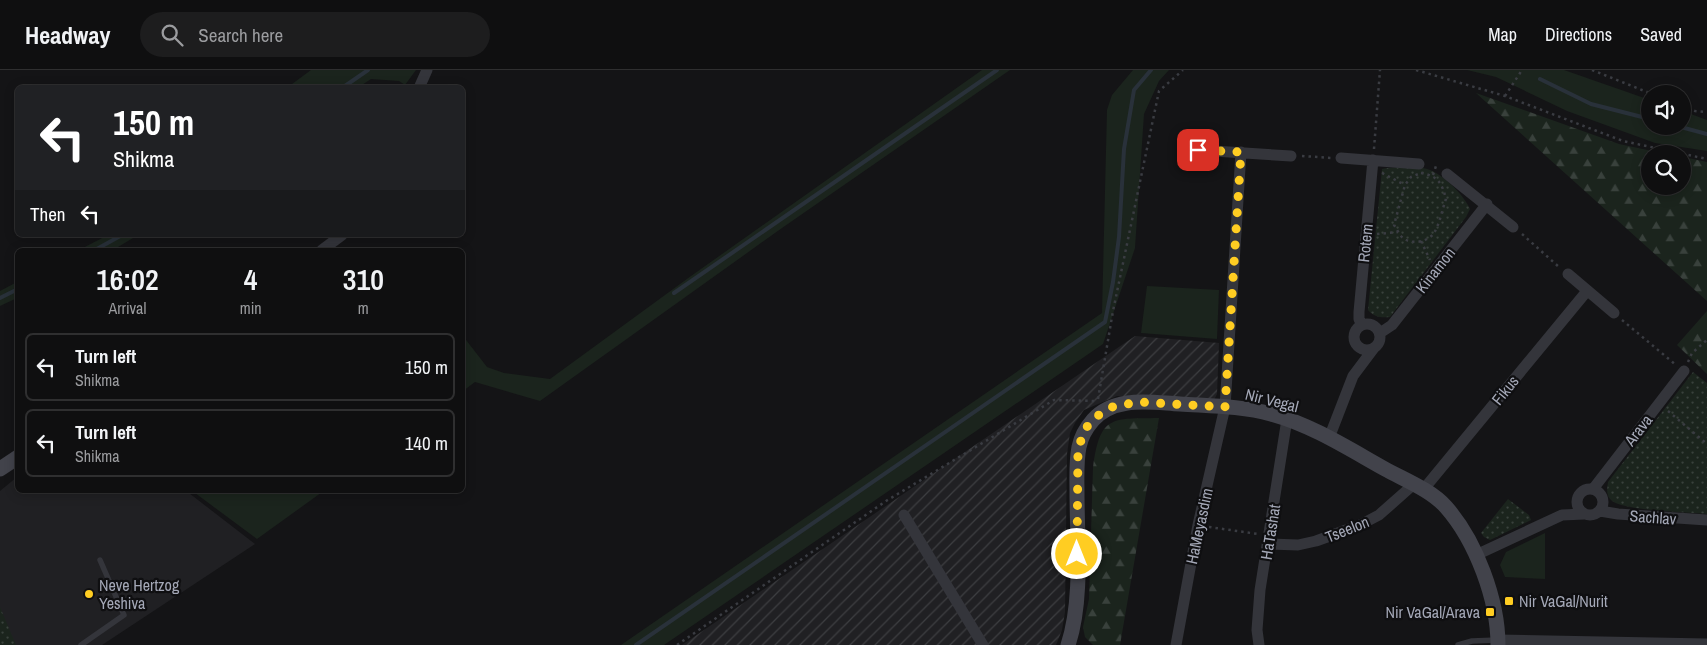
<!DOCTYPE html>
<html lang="en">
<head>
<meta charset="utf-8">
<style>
	:root { --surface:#0f0f10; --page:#1d1d1e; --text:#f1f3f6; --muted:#9b9c9f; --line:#2f2f30 }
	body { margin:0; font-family:"Archivo Narrow",sans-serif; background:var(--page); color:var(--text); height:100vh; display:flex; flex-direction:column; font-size:19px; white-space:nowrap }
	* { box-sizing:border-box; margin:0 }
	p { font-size:16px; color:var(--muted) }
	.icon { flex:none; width:28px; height:28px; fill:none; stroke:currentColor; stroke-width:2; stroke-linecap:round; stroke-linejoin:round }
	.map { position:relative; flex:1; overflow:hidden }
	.side { position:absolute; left:15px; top:178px; width:450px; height:245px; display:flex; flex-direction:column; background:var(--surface); border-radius:8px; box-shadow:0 2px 12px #0003,0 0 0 1px var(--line) }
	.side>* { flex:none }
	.hud { position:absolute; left:15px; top:15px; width:450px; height:152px; border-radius:8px; box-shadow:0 2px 12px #0003,0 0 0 1px var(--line); background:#202124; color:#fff; overflow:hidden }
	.tools { position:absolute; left:1641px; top:15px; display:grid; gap:10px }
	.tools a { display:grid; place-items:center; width:50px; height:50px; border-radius:50%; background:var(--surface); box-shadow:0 2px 12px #0003,0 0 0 1px var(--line); font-size:25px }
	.pin { position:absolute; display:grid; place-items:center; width:42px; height:42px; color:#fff; margin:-21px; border-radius:10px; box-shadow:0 2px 8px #0006 }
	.me { position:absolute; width:55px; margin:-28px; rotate:0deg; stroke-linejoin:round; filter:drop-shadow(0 0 4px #0008) }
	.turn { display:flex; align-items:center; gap:18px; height:105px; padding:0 15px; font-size:22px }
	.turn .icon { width:65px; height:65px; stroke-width:2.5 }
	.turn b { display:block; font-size:35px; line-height:42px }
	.then { display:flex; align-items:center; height:48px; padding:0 15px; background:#0003; gap:10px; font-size:19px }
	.eta { display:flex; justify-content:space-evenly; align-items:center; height:85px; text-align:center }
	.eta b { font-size:30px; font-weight:600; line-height:35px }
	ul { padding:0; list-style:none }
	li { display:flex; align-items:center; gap:15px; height:68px; margin:0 10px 8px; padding:0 5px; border:2px solid var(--line); border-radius:8px }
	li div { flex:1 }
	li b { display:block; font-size:19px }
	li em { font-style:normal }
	header { display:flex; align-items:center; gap:30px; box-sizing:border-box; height:70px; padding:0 25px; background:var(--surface); border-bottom:1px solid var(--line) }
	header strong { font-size:24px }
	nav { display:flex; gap:28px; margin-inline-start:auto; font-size:18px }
	.search { width:350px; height:45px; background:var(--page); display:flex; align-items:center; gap:12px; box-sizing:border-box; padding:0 18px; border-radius:28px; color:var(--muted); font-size:19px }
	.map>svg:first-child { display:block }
</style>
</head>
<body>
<header>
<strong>Headway</strong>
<div class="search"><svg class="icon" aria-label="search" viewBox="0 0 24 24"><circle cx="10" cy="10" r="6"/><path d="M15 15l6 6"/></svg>Search here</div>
<nav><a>Map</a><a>Directions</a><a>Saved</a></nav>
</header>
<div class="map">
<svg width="1707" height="575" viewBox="0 0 1707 575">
	<defs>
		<pattern id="industrial-furrows" width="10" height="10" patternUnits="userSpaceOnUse" patternTransform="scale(1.25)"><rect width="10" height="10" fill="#202023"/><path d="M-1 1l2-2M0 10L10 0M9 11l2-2" fill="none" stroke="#3d3e41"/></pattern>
		<pattern id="forest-firs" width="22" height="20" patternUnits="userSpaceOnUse" patternTransform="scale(1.25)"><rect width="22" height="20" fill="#1b241d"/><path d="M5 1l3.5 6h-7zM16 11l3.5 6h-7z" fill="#39413c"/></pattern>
		<pattern id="park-dots" width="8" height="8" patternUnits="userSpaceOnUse" patternTransform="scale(1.25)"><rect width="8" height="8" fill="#1b241d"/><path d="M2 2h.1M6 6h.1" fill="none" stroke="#39413c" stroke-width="1.8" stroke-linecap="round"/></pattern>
	</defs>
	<rect width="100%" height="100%" fill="#141416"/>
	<!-- built -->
	<path fill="#202023" d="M 17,407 L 18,420 L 185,420 L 255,474 L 102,575 L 0,575 L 0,421 Z"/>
	<!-- industrial -->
	<path fill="url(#industrial-furrows)" d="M 1135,266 L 1219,273 L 1217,324 L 1213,332 L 1117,326 L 1084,340 L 1075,353 L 1070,363 L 1067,384 L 1065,542 L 1062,560 L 1056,575 L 682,575 Z"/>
	<!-- grass -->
	<path fill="#1b241d" d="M 311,0 L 416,0 L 405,15 L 399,11 L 371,9 L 359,17 L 288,17 Z
		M 982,0 L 1010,0 L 782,158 L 540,331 L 475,312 L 463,321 L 463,266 L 487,297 L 504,303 L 550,309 L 691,206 Z
		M 1133,0 L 1169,0 L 1159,11 L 1144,44 L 1135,178 L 1103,274 L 664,575 L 621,575 L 1102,243 L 1107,40 L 1112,25 Z
		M 1467,0 L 1564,0 L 1650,30 L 1650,56 L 1682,56 L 1683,41 L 1707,50 L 1707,81 L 1655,73 L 1567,41 L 1496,7 Z
		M 108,165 L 138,165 L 113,180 L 79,180 Z
		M 17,212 L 17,228 L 0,236 L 0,221 Z
		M 1147,216 L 1219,220 L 1217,269 L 1141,263 Z
		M 191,420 L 325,420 L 257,469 Z
		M 1545,463 L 1545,509 L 1505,507 L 1500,495 L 1506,482 Z"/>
	<!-- forest -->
	<path fill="url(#forest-firs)" d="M 1476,23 L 1619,74 L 1666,84 L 1650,84 L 1650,116 L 1682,116 L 1683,87 L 1707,92 L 1707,231 Z
		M 1707,241 L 1707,304 L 1677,275 Z
		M 1159,348 L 1120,575 L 1093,575 L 1085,567 L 1083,557 L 1089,529 L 1093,398 C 1100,344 1112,349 1159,348 Z"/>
	<!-- park -->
	<path fill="url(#park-dots)" d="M 1387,98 C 1400,98 1415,96 1427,99 C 1442,103 1464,125 1470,139 L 1466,147 L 1390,247 C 1381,248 1374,247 1368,240 L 1382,99 Z
		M 1693,302 L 1707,313 L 1707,444 C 1689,442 1622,441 1611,430 C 1606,425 1607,419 1608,412 Z
		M 1508,429 L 1529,445 L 1531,450 L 1490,470 L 1484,467 L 1481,463 Z
		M 0,537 L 16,575 L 0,575 Z"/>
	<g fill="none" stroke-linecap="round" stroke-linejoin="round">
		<!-- stream -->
		<path stroke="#29313a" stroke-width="4" d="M 1540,9 L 1591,34 L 1650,49
			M 342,18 L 368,0
			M 1677,56 L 1707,64
			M 95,180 L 122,165
			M 674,223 L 997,0
			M 0,228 L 18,219
			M 636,575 L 1105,252 L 1113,212 L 1119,167 L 1124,79 L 1134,20 L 1151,0"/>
		<!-- path -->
		<path stroke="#3a3c42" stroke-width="2.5" stroke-dasharray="2.5 4" stroke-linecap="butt" d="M 1416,0 L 1505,26 L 1623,71 L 1707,89
			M 1592,0 L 1652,24
			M 1505,26 L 1522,0
			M 1682,36 L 1695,41 L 1707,42
			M 1374,79 L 1380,0
			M 1302,86 L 1332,88
			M 1382,103 L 1405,115
			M 1421,103 C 1438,106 1442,113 1446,129 C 1442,140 1440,153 1434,163 C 1428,172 1412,175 1403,168 C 1399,165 1397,159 1394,155 L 1405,115 L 1411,107 Z
			M 1433,105 L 1436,96
			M 1377,164 L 1398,162
			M 1522,164 L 1559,197
			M 1421,171 L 1430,190
			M 1622,250 L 1676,295
			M 1688,292 L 1692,283 L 1707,270
			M 1098,329 L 1113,241 L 1159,21 L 1183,0
			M 1668,341 L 1707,374
			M 1209,457 L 1258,464
			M 677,575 L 886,431 L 1054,330 L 1095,331"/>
		<!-- lane -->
		<path stroke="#34353b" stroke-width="5.5" d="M 81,575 L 124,545 L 100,490
			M 1458,575 L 1472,571 L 1498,570"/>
		<!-- street -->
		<path stroke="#34353b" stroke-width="11" d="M 419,18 L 427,0
			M 1198,80 L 1291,86
			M 1341,88 L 1419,94
			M 1447,104 L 1513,157
			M 322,180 L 342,165
			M 1568,204 L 1614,243
			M1354 267a13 13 0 1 1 26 0a13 13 0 1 1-26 0Z
			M 1362,255 L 1359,249 L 1359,242 L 1373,90
			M 1380,263 L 1392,255 L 1487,134
			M 1329,368 L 1353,306 L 1374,278
			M1577 432a13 13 0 1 1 26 0a13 13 0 1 1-26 0Z
			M 1593,419 L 1684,301
			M 1423,420 L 1587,221
			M 1600,441 L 1618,444 L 1707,450
			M 904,445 L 983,575
			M 1268,474 L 1298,475 L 1316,471 L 1360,455 L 1379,445 L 1414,414
			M 1476,485 L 1562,445 L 1584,444
			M 1498,570 L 1707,574
			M 1176,575 L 1198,455 L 1225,337 L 1241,82
			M 1259,575 L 1257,560 L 1260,520 L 1287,349"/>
		<!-- secondary -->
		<path stroke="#42434b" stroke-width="15" d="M 0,399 L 18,387
			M 1068,575 C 1083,530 1077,470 1077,423 C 1077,408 1076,392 1079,377 C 1081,367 1086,358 1093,350 C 1101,341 1114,335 1127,333 C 1144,330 1162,333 1180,334 C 1210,336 1242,336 1271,344 C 1312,355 1349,379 1385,399 C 1405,410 1431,420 1446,437 C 1476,471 1498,530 1498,575"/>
	</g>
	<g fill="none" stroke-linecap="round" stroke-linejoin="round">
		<!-- route -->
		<path stroke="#ffcd22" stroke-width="9" stroke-dasharray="0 16.2" d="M 1077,484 L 1078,378 L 1086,358 L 1094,348 L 1112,337 L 1138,332 L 1225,337 L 1241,82 L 1198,80"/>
	</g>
	<!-- markers -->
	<g fill="#ffcd22" stroke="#0f0f11" stroke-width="2">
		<circle cx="89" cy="524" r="5"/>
		<rect x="1504" y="526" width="10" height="10" rx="2.5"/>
		<rect x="1485" y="537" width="10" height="10" rx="2.5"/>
	</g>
	<g text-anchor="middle" stroke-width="4.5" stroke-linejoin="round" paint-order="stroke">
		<!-- street labels -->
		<g font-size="16" fill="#a4a8b7" stroke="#0f0f11">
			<text transform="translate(1365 173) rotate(-84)" y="6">Rotem</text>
			<text transform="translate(1435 200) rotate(-52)" y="6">Kinamon</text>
			<text transform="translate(1505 320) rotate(-51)" y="6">Fikus</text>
			<text transform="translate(1272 330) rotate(14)" y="6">Nir Vegal</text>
			<text transform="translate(1638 360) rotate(-52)" y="6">Arava</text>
			<text transform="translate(1653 447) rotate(4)" y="6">Sachlav</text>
			<text transform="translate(1199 456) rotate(-78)" y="6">HaMeyasdim</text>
			<text transform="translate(1347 459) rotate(-22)" y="6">Tseelon</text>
			<text transform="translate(1270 462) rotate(-81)" y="6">HaTashat</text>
		</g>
		<!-- poi labels -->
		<g font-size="16" fill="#a4a8b7" stroke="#0f0f11" text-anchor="start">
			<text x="99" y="521">Neve Hertzog<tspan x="99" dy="18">Yeshiva</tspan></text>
			<text x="1519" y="537">Nir VaGal/Nurit</text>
			<text x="1480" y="548" text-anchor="end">Nir VaGal/Arava</text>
		</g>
	</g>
</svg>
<div class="tools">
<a><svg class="icon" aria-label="sound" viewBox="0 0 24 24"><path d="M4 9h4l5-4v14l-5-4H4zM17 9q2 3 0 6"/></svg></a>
<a><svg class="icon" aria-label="search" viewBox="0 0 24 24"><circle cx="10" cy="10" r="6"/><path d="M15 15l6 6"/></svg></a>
</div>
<div class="pin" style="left:1198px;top:80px;background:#d93025"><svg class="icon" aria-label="arrive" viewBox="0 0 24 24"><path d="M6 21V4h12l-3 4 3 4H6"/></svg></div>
<svg class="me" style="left:1077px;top:484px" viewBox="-20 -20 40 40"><circle r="17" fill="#ffcd22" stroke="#fff" stroke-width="3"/><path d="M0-11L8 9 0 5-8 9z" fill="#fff"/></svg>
<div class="hud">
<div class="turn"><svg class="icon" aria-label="left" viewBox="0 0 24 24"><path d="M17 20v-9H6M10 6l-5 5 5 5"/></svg><div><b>150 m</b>Shikma</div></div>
<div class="then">Then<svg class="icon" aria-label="left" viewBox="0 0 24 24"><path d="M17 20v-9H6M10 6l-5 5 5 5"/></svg></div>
</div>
<section class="side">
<div class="eta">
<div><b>16:02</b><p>Arrival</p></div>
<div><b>4</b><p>min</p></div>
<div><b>310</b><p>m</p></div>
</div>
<ul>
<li><svg class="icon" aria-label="left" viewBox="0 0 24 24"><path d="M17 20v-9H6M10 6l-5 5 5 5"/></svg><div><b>Turn left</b><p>Shikma</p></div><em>150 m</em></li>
<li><svg class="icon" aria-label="left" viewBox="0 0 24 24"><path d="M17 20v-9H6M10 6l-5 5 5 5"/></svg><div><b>Turn left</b><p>Shikma</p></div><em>140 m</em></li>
</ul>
</section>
</div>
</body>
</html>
